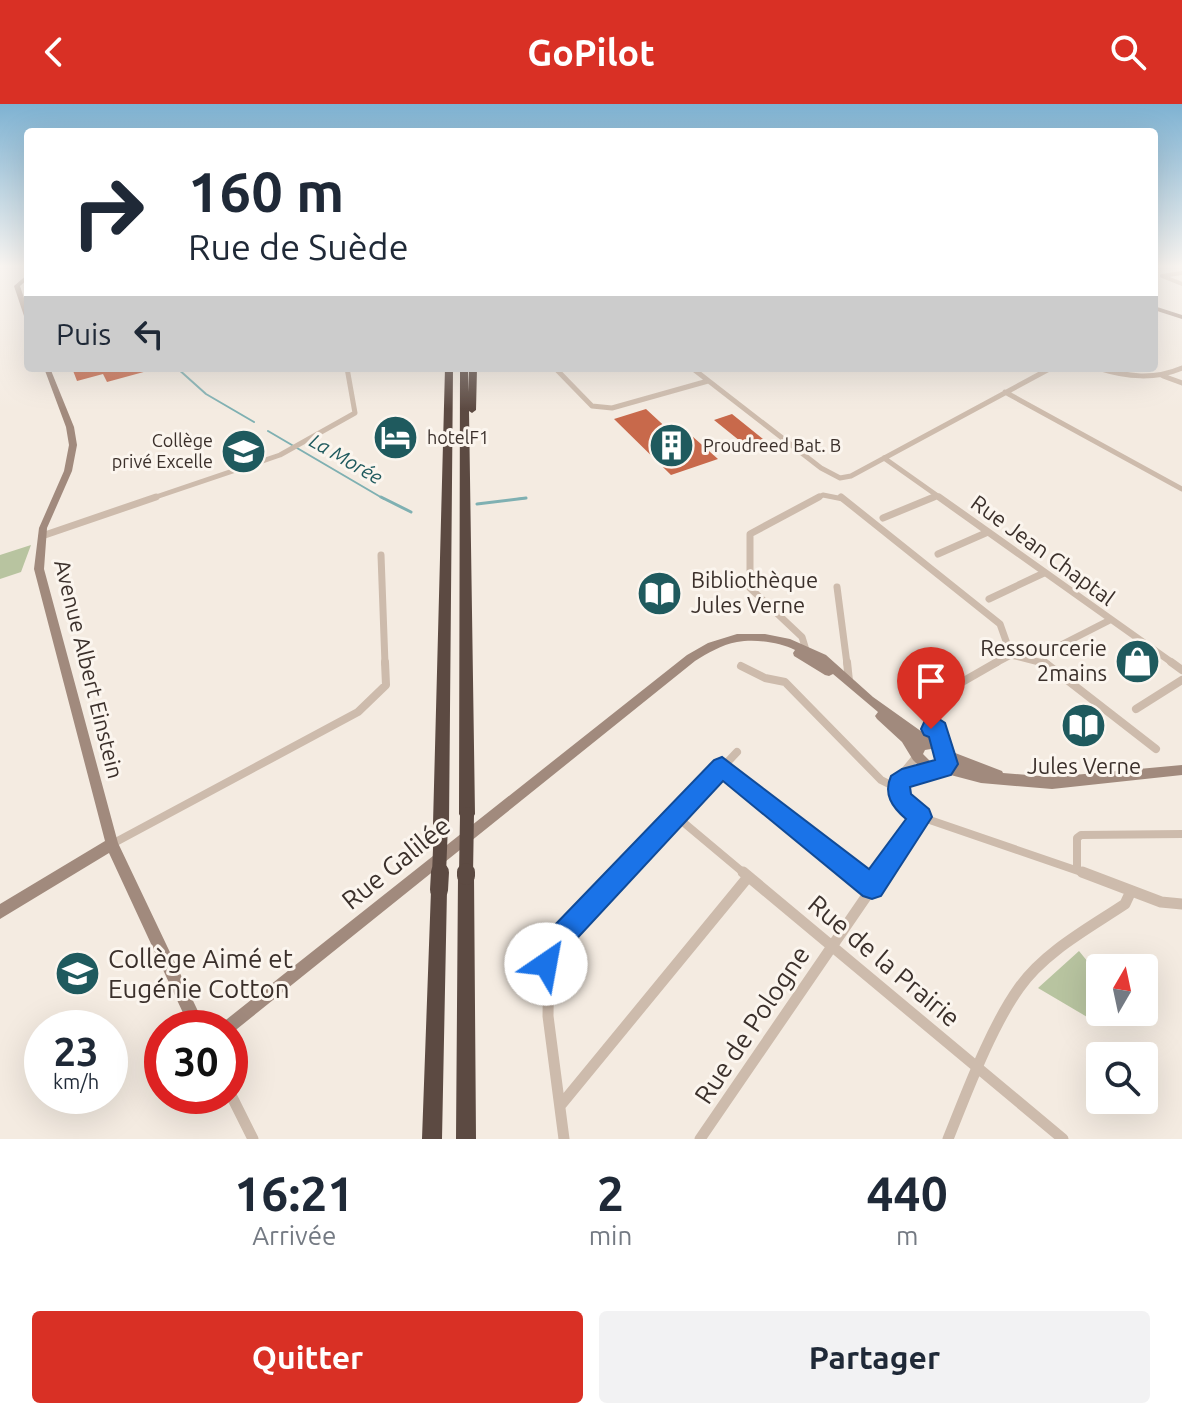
<!DOCTYPE html>
<html lang="fr">
<head>
<meta charset="utf-8">
<style>
	:root { --surface:#fff; --page:#f2f2f3; --text:#1f2937; --muted:#747a83; --accent:#d93025 }
	body { margin:0; font-family:Ubuntu,sans-serif; background:var(--page); color:var(--text); height:100vh; display:flex; flex-direction:column; font-size:30px; white-space:nowrap }
	* { box-sizing:border-box; margin:0 }
	p { font-size:26px; color:var(--muted) }
	.icon { flex:none; width:44px; height:44px; fill:none; stroke:currentColor; stroke-width:2; stroke-linecap:round; stroke-linejoin:round }
	.map { position:relative; height:1035px; overflow:hidden }
	.side { display:flex; flex-direction:column; background:var(--surface); flex:1 }
	.side>* { flex:none }
	.hud { position:absolute; left:24px; top:24px; width:1134px; height:244px; border-radius:8px; box-shadow:0 8px 32px #0002; background:#fff; color:var(--text); overflow:hidden }
	.needle { width:52px; rotate:9deg }
	.tools { position:absolute; left:1086px; top:850px; display:grid; gap:16px }
	.tools a { display:grid; place-items:center; width:72px; height:72px; border-radius:8px; background:var(--surface); box-shadow:0 8px 32px #0002; font-size:40px }
	.speed { position:absolute; left:24px; top:906px; display:flex; gap:16px; font-size:40px; font-weight:700; text-align:center }
	.speed>* { display:grid; place-content:center; width:104px; height:104px; border-radius:50%; background:var(--surface); box-shadow:0 8px 32px #0002; line-height:1 }
	.speed small { font-size:20px; font-weight:400 }
	.speed .limit { border:12px solid #d22; background:#fff; color:#111 }
	.pin { position:absolute; display:grid; place-items:center; width:68px; height:68px; color:#fff; margin:-82px -34px; border-radius:50% 50% 50% 0; rotate:-45deg; box-shadow:0 0 8px #0007 }
	.pin .icon { rotate:45deg }
	.me { position:absolute; width:88px; margin:-44px; rotate:33deg; stroke-linejoin:round; filter:drop-shadow(0 0 6px #0008) }
	.turn { display:flex; align-items:center; gap:28px; height:168px; padding:0 32px; font-size:36px }
	.turn .icon { width:104px; height:104px; stroke-width:2.5 }
	.turn b { display:block; font-size:56px; line-height:68px }
	.then { display:flex; align-items:center; height:76px; padding:0 32px; background:#0003; gap:16px; font-size:30px }
	.eta { display:flex; justify-content:space-evenly; align-items:center; height:136px; text-align:center }
	.eta b { font-size:48px; font-weight:700; line-height:56px }
	.action { display:flex; gap:16px; margin-top:auto; padding:16px 32px }
	.action a { flex:1; height:92px; border-radius:8px; background:var(--accent); color:#fff; font-size:32px; font-weight:700; line-height:92px; text-align:center }
	.action a+a { background:var(--page); color:var(--text) }
	header { display:flex; justify-content:space-between; align-items:center; height:104px; padding:0 32px; background:var(--accent); color:#fff; font-size:36px; font-weight:700 }
	.map>svg:first-child { display:block }
</style>
</head>
<body>
<header><svg class="icon" aria-label="back" viewBox="0 0 24 24"><path d="M15 5l-7 7 7 7"/></svg>GoPilot<svg class="icon" aria-label="search" viewBox="0 0 24 24"><circle cx="10" cy="10" r="6"/><path d="M15 15l6 6"/></svg></header>
<div class="map">
<svg width="1182" height="1035" viewBox="0 0 1182 1035">
	<rect width="100%" height="100%" fill="#f4ebe1"/>
	<!-- green -->
	<path fill="#b8c4a0" d="M 31,441 L 21,468 L 0,475 L 0,451 Z
		M 1079,847 L 1097,869 L 1102,916 L 1099,920 L 1038,884 Z"/>
	<g fill="none" stroke-linecap="round" stroke-linejoin="round">
		<!-- stream-far1 -->
		<path stroke="#7fb0b2" stroke-width="2" d="M 177,264 L 206,290 L 254,318
			M 268,327 L 384,395
			M 517,395 L 526,394"/>
		<!-- stream -->
		<path stroke="#7fb0b2" stroke-width="3" d="M 381,393 L 411,408
			M 477,400 L 526,394"/>
	</g>
	<!-- building -->
	<path fill="#c8694b" d="M 72,264 L 151,264 L 151,266 L 107,278 L 103,270 L 77,277 Z
		M 646,305 L 672,329 L 684,325 L 718,355 L 671,371 L 614,315 Z
		M 732,310 L 763,335 L 745,341 L 714,316 Z
		M 394,321 L 399,326 L 404,345 L 393,346 L 378,324 Z"/>
	<g fill="none" stroke-linecap="round" stroke-linejoin="round">
		<!-- street-far4 -->
		<path stroke="#cdbbac" stroke-width="4" d="M 1182,169 L 1162,172 L 1182,180
			M 1098,264 L 1101,265"/>
		<!-- street-far3 -->
		<path stroke="#cdbbac" stroke-width="5" d="M 555,264 L 592,302 L 612,304 L 708,277
			M 692,264 L 821,364 L 840,374 L 851,372 L 1051,264
			M 1098,264 C 1127,273 1154,276 1182,264
			M 1163,272 L 1182,279
			M 1005,288 L 1182,385
			M 884,354 L 942,395
			M 150,395 L 280,351 L 355,309 L 347,264
			M 815,395 L 823,391 L 843,395
			M 929,395 L 937,392"/>
		<!-- street-far2 -->
		<path stroke="#cdbbac" stroke-width="7" d="M 841,393 L 1000,520 L 1011,551
			M 939,393 L 1174,560
			M 883,414 L 934,393
			M 42,432 L 156,393
			M 938,450 L 988,428
			M 381,451 L 385,560
			M 837,483 L 847,560
			M 989,495 L 1044,469
			M 1057,543 L 1110,516
			M 803,549 L 806,546 L 802,533 L 750,484 L 750,430 L 819,393
			M 1011,551 L 1047,560
			M 994,560 L 1011,551"/>
		<!-- street-far1 -->
		<path stroke="#cdbbac" stroke-width="8" d="M 847,558 L 849,577
			M 1044,558 L 1156,645
			M 1171,558 L 1182,566
			M 741,562 L 765,574 L 785,578 L 881,676 L 897,684
			M 1136,605 L 1182,576
			M 943,646 L 933,620 L 929,597 L 997,558
			M 917,652 L 903,669 L 897,684 L 903,697 L 921,713 L 1087,770
			M 722,663 L 856,770
			M 902,675 L 933,665
			M 677,713 L 745,770
			M 112,740 L 358,608 L 386,581 L 385,558
			M 1077,766 L 1077,734 L 1081,731 L 1182,730
			M 622,770 L 737,648
			M 882,770 L 921,713"/>
		<!-- street -->
		<path stroke="#cdbbac" stroke-width="11" d="M 743,768 L 1063,1035
			M 853,768 L 872,783
			M 1082,768 L 1161,798 L 1182,800
			M 230,989 L 253,1035
			M 560,1002 L 748,773
			M 564,1035 L 548,912 L 549,848 L 624,768
			M 700,1035 L 883,768
			M 948,1035 C 967,988 990,925 1019,884 C 1044,848 1089,824 1125,800 L 1131,787"/>
		<!-- secondary -->
		<path fill="#a18a7d" fill-rule="evenodd" d="M 28,170 L 28,175 L 20,182 L 28,206 L 28,217 L 25,215 L 14,182 Z
			M 1154,202 L 1182,211 L 1182,215 L 1154,206 Z
			M 44,264 L 50,264 L 74,323 L 77,341 L 72,367 L 47,424 L 44,465 L 118,739 L 206,924 L 190,924 L 109,749 L 0,815 L 0,800 L 105,737 L 34,465 L 39,424 L 64,367 L 69,341 L 66,323 Z
			M 737,530 L 765,530 L 790,535 L 826,551 L 873,593 L 932,635 C 938,636 947,641 950,647 L 1002,667 L 1003,669 L 1052,673 L 1182,661 L 1182,671 L 1052,685 L 981,679 L 943,669 L 929,669 L 925,668 L 913,656 L 902,638 L 877,615 L 875,612 L 878,608 L 833,570 L 829,572 L 825,571 L 794,552 L 793,549 L 795,546 C 779,538 755,535 737,538 C 721,541 708,549 695,557 L 232,929 L 230,931 L 230,924 L 219,924 L 222,919 L 687,551 L 708,539 ZM 931,645 L 939,650 L 942,656 L 940,659 L 932,659 L 923,650 L 925,646 Z"/>
		<!-- highway -->
		<path fill="#5c4a42" fill-rule="evenodd" d="M 445,264 L 453,264 L 449,720 L 446,725 L 441,727 L 436,725 L 433,720 Z
			M 460,264 L 468,264 L 468,288 L 469,264 L 477,264 L 476,306 L 472,309 L 469,307 L 475,710 L 472,715 L 467,717 L 462,715 L 459,710 Z
			M 466,764 L 472,766 L 474,772 L 476,1035 L 456,1035 L 458,772 L 460,766 Z
			M 439,778 L 445,780 L 447,786 L 442,1035 L 422,1035 L 431,786 L 433,780 Z"/>
		<!-- highway-bridge-far1 -->
		<path stroke="#5c4a42" stroke-width="14" d="M 439,770 L 441,720
			M 466,770 L 467,710"/>
		<!-- highway-bridge -->
		<path stroke="#5c4a42" stroke-width="18" d="M 466,772 L 466,768
			M 439,786 L 440,768"/>
	</g>
	<!-- sky -->
	<linearGradient id="sky" x2="0" y2="1"><stop stop-color="#7eb2d2"/><stop offset="0.53" stop-color="#faf6f2"/><stop offset="1" stop-color="#faf6f2" stop-opacity="0"/></linearGradient>
	<rect width="1182" height="306" fill="url(#sky)"/>
	<!-- route -->
	<path fill="#1a73e8" stroke="#114b97" stroke-width="2" d="M 933,611 L 945,619 L 958,660 L 951,671 L 910,683 L 911,690 L 929,705 L 932,713 L 881,792 L 872,795 L 863,792 L 723,677 L 569,843 L 555,869 L 546,873 L 536,869 C 529,852 540,838 551,825 L 714,656 L 722,653 L 869,765 L 906,715 C 892,703 883,690 891,672 L 902,665 L 935,656 L 929,633 L 924,631 L 921,625 L 926,614 Z"/>
	<!-- icons -->
	<defs>
		<symbol id="hotel-disc" viewBox="-11 -11 22 22"><circle r="9.5" fill="#1f5a5e" stroke="#fbf5ee"/><path d="M-6-4.5h1.5V1H6V5H4.5V3h-9V5H-6ZM-4 0a1.8 1.8 0 1 1 3.6 0ZM.5 0V-2.5h3Q6-2.5 6 0Z" fill="#fff"/></symbol>
		<symbol id="building-disc" viewBox="-11 -11 22 22"><circle r="9.5" fill="#1f5a5e" stroke="#fbf5ee"/><path d="M-4-6H4V6H1V3H-1V6H-4ZM-2.5-4.3h1.7v1.8h-1.7ZM.8-4.3h1.7v1.8H.8ZM-2.5-1h1.7V.8h-1.7ZM.8-1h1.7V.8H.8Z" fill="#fff"/></symbol>
		<symbol id="school-disc" viewBox="-11 -11 22 22"><circle r="9.5" fill="#1f5a5e" stroke="#fbf5ee"/><path d="M0-5L7-2L0 1L-7-2ZM-4 1L0 2.5L4 1V4Q0 6-4 4Z" fill="#fff"/></symbol>
		<symbol id="library-disc" viewBox="-11 -11 22 22"><circle r="9.5" fill="#1f5a5e" stroke="#fbf5ee"/><path d="M-6-4Q-3-5.5-.7-3.5V5Q-3 3-6 4ZM6-4Q3-5.5 .7-3.5V5Q3 3 6 4Z" fill="#fff"/></symbol>
		<symbol id="shop-disc" viewBox="-11 -11 22 22"><circle r="9.5" fill="#1f5a5e" stroke="#fbf5ee"/><path d="M-5-2.5h2.3a2.7 3.5 0 0 1 5.4 0H5L5.5 6h-11ZM-1.5-2.5h3a1.5 2.3 0 0 0-3 0Z" fill="#fff"/></symbol>
	</defs>
	<g fill-rule="evenodd">
		<use href="#hotel-disc" x="370" y="308" width="51" height="51"/>
		<use href="#building-disc" x="646" y="316" width="51" height="51"/>
		<use href="#school-disc" x="218" y="322" width="51" height="51"/>
		<use href="#library-disc" x="634" y="464" width="51" height="51"/>
		<use href="#shop-disc" x="1112" y="532" width="51" height="51"/>
		<use href="#library-disc" x="1058" y="596" width="51" height="51"/>
		<use href="#school-disc" x="52" y="844" width="51" height="51"/>
	</g>
	<g text-anchor="middle" stroke-width="6" stroke-linejoin="round" paint-order="stroke">
		<!-- far-poi labels -->
		<g font-size="18" fill="#3b302b" stroke="#fbf5ee" text-anchor="start">
			<text x="427" y="340">hotelF1</text>
			<text x="213" y="343" text-anchor="end">Collège<tspan x="213" dy="21">privé Excelle</tspan></text>
			<text x="703" y="348">Proudreed Bat. B</text>
		</g>
		<!-- far-water labels -->
		<g font-size="20" font-style="italic" fill="#1f5a5e" stroke="#fbf5ee">
			<text transform="translate(346 355) rotate(30)" y="7">La Morée</text>
		</g>
		<!-- street labels -->
		<g font-size="22" fill="#3b302b" stroke="#fbf5ee">
			<text transform="translate(1043 446) rotate(36)" y="8">Rue Jean Chaptal</text>
			<text transform="translate(89 565) rotate(76)" y="8">Avenue Albert Einstein</text>
		</g>
		<!-- poi labels -->
		<g font-size="22" fill="#3b302b" stroke="#fbf5ee" text-anchor="start">
			<text x="691" y="484">Bibliothèque<tspan x="691" dy="25">Jules Verne</tspan></text>
			<text x="1107" y="552" text-anchor="end">Ressourcerie<tspan x="1107" dy="25">2mains</tspan></text>
			<text x="1084" y="670" text-anchor="middle">Jules Verne</text>
		</g>
		<!-- near-street labels -->
		<g font-size="26" fill="#3b302b" stroke="#fbf5ee">
			<text transform="translate(396 759) rotate(-39)" y="9">Rue Galilée</text>
			<text transform="translate(884 857) rotate(40)" y="9">Rue de la Prairie</text>
			<text transform="translate(752 921) rotate(-56)" y="9">Rue de Pologne</text>
		</g>
		<!-- near-poi labels -->
		<g font-size="26" fill="#3b302b" stroke="#fbf5ee" text-anchor="start">
			<text x="108" y="864">Collège Aimé et<tspan x="108" dy="30">Eugénie Cotton</tspan></text>
		</g>
	</g>
</svg>
<div class="tools">
<a><svg class="needle" viewBox="-14 -14 28 28"><path d="M0-13l5 13h-10z" fill="#e53935"/><path d="M0 13l5-13h-10z" fill="#747a83"/></svg></a>
<a><svg class="icon" aria-label="search" viewBox="0 0 24 24"><circle cx="10" cy="10" r="6"/><path d="M15 15l6 6"/></svg></a>
</div>
<div class="speed"><div>23<small>km/h</small></div><div class="limit">30</div></div>
<div class="pin" style="left:931px;top:625px;background:#d93025"><svg class="icon" aria-label="arrive" viewBox="0 0 24 24"><path d="M6 21V4h12l-3 4 3 4H6"/></svg></div>
<svg class="me" style="left:546px;top:860px" viewBox="-20 -20 40 40"><circle r="19" fill="#fff"/><path d="M0-13L10 11 0 6-10 11z" fill="#1a73e8"/></svg>
<div class="hud">
<div class="turn"><svg class="icon" aria-label="right" viewBox="0 0 24 24"><path d="M7 20v-9h11M14 6l5 5-5 5"/></svg><div><b>160 m</b>Rue de Suède</div></div>
<div class="then">Puis<svg class="icon" aria-label="left" viewBox="0 0 24 24"><path d="M17 20v-9H6M10 6l-5 5 5 5"/></svg></div>
</div>
</div>
<section class="side">
<div class="eta">
<div><b>16:21</b><p>Arrivée</p></div>
<div><b>2</b><p>min</p></div>
<div><b>440</b><p>m</p></div>
</div>
<div class="action"><a>Quitter</a><a>Partager</a></div>
</section>
</body>
</html>
